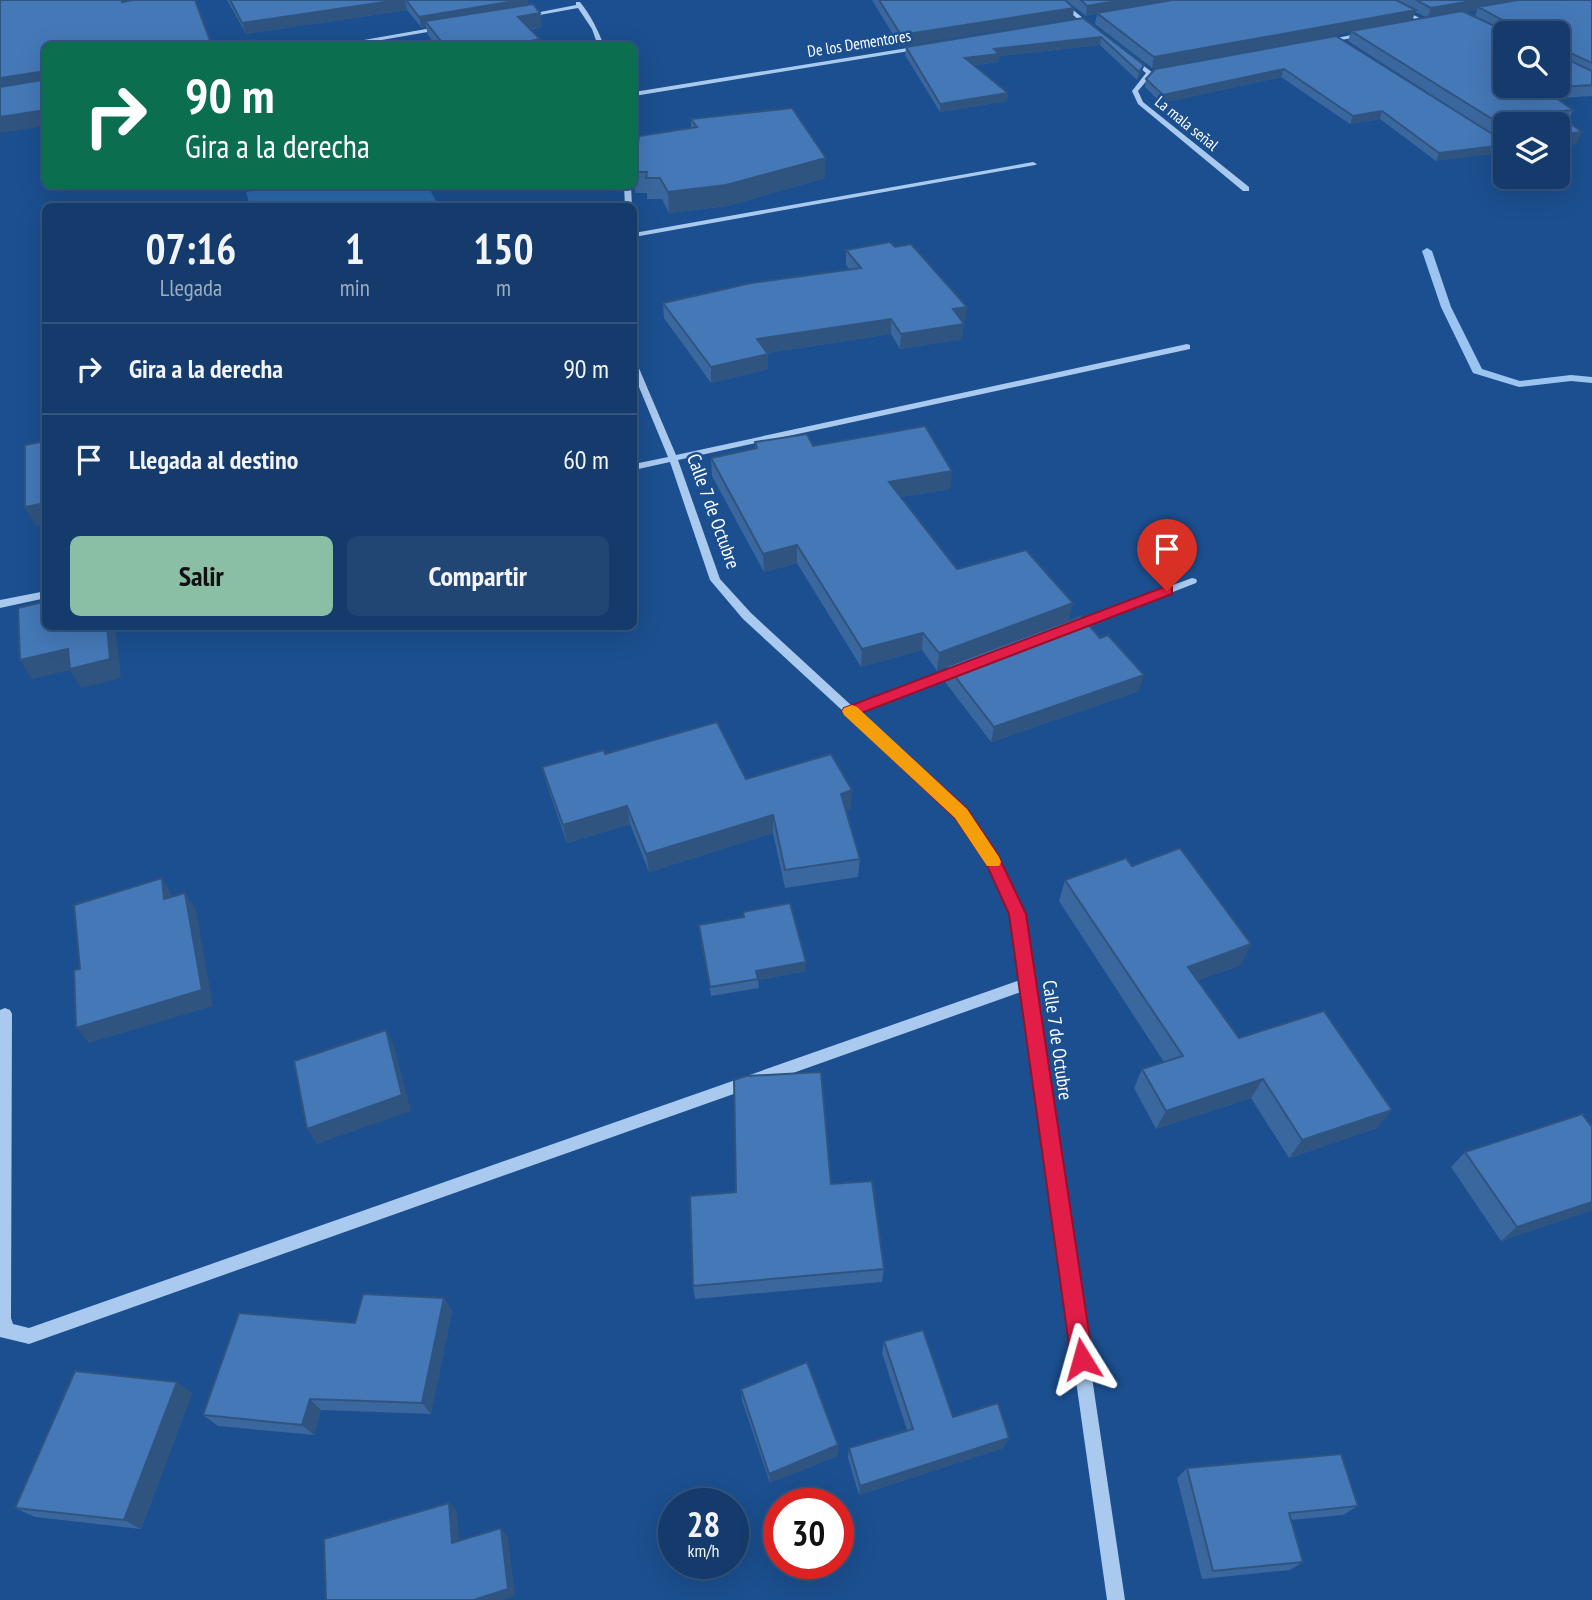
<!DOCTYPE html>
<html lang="es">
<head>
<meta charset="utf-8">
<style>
	:root { --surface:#143b6b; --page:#214673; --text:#f1f3f6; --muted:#9dadc1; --line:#33557e; --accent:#8abfa5 }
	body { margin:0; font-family:"PT Sans Narrow",sans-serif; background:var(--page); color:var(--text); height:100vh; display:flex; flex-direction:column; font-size:26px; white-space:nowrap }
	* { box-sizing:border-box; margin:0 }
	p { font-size:23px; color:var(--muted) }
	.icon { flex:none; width:38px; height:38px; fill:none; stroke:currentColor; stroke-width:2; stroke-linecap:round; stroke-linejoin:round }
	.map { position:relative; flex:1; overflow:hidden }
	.drawer { position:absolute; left:42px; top:203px; width:595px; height:427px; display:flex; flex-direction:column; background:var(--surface); border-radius:10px; box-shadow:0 7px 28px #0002,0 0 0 2px var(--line) }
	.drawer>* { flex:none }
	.banner { position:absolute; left:42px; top:42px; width:595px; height:147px; border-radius:10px; box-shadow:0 7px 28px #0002,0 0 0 2px var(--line); background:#0b6e4f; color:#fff; overflow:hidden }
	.fabs { position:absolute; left:1493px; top:21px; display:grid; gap:14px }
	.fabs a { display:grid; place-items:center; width:77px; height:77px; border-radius:10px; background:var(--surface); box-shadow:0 7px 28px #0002,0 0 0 2px var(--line); font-size:35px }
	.speed { position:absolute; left:658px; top:1488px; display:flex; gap:14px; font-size:35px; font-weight:700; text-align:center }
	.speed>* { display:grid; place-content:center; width:91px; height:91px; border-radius:50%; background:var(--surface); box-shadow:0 7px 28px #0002,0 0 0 2px var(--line); line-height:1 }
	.speed small { font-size:18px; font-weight:400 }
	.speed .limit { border:10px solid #d22; background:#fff; color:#111 }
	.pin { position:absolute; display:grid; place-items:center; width:60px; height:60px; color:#fff; margin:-72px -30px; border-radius:50% 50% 50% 0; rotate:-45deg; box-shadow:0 0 7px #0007 }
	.pin .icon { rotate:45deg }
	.me { position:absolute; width:77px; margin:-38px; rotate:352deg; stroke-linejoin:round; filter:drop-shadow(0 0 5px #0008) }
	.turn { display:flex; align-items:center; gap:24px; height:147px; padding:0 28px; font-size:32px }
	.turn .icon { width:91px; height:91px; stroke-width:2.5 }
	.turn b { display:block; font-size:49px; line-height:60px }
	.eta { display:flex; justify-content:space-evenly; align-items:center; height:119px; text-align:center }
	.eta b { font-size:42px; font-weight:700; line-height:49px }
	.primary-button { display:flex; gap:14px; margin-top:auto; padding:14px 28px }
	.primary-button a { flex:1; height:80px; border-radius:10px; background:var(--accent); color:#111; font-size:28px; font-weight:700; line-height:80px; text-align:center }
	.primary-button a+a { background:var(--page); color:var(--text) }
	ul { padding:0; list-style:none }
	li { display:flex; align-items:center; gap:21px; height:91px; padding:0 28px; border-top:2px solid var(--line) }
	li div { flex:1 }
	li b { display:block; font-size:26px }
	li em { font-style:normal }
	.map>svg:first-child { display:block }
</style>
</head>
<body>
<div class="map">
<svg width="1592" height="1600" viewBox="0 0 1592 1600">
	<rect width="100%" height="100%" fill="#1b4f8f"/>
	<!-- green -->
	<path fill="#2e69ad" d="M 284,186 L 428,186 L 437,203 L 420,206 L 250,206 L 246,192 Z"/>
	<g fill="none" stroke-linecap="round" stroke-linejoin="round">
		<!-- stream -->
		<path fill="#9cc4f0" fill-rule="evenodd" d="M 1427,248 L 1432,251 L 1451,307 L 1482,369 L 1520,381 L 1571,375 L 1592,377 L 1592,383 L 1571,381 L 1519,387 L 1473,373 L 1441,307 L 1422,251 Z"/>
		<!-- minor -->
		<path fill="#a9c9ee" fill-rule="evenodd" d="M 1055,0 L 1061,0 L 1095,28 L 1095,30 L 1091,30 Z
			M 1378,0 L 1385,0 L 1429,23 L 1424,24 Z
			M 576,2 L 580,2 C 590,14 598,30 604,46 L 598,46 L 592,29 L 578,8 L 523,18 L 520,16 L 576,5 Z
			M 443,26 L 445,29 L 347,46 L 330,46 Z
			M 1366,32 L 1368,35 L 1325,43 L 1322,41 Z
			M 920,46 L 922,49 L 634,96 L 634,92 Z
			M 1132,57 L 1153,73 L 1138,91 L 1143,102 L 1249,187 L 1249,191 L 1243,191 L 1138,104 L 1132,91 L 1146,73 L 1130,60 Z
			M 1033,162 L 1037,164 L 1035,165 L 634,237 L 634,233 Z
			M 516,186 L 547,186 C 540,190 523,190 516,186 Z
			M 624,186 L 631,186 L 632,206 L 625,206 Z
			M 1187,344 L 1190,345 L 1190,349 L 678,460 L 720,579 L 751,613 L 852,706 L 955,667 L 959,666 L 965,670 L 963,673 L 859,712 L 965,810 L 997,856 L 1024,914 L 1033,979 L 1036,983 L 1034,986 L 1125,1600 L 1107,1600 L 1021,992 L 29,1344 L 0,1337 L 0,1010 L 5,1008 L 10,1010 L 12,1014 L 11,1318 L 13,1324 L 29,1328 L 1020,980 L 1010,914 L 987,862 L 957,816 L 743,619 L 710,580 L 670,462 L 634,470 L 634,464 L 668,457 L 634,375 L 634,364 L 638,366 L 676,455 Z
			M 1192,578 L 1196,579 L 1197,581 L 1196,583 L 1075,630 L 1071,631 L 1066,627 L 1067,624 Z
			M 46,591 L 46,598 L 0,608 L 0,600 Z"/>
	</g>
	<!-- wall -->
	<path fill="#3a679d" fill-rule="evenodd" d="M 227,0 L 527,0 L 528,4 L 540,13 L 542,27 L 530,30 L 540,39 L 541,46 L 436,46 L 428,35 L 426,27 L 422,28 L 407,10 L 246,34 Z
		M 872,0 L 1065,0 L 1073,18 L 900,46 Z
		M 1066,0 L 1592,0 L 1592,96 L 1561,98 L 1560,101 L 1573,110 L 1568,122 L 1576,144 L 1558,146 L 1558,124 L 1505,124 L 1505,145 L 1436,161 L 1380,119 L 1350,124 L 1281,77 L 1161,103 L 1145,87 L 1146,79 L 1336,36 L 1491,133 L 1348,41 L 1351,32 L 1152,68 L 1095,24 L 1097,14 L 1086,16 ZM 1477,10 L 1475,17 L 1465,12 ZM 1415,12 L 1426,17 L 1412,20 Z
		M 1083,18 L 1142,73 L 1137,80 L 1100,45 L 999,56 L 998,62 L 974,65 L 1008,93 L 1007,101 L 940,112 L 905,55 L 906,47 Z
		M 691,119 L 825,178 L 727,206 L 669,213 L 662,199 L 647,199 L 647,193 L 635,193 L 634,170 L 691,128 Z
		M 846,250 L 965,322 L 963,322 L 962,339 L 900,349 L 891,334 L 767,353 L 768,369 L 711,383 L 664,318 L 663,303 L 850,270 L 846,265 Z
		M 755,442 L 813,446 L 950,489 L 901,497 L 957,569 L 1069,620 L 1139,691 L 991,742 L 945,682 L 947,667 L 937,671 L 922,650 L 861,667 L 797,563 L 764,572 L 712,476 L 711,458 L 755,449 Z
		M 605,754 L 746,779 L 851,809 L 846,810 L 860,859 L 858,877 L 785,888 L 773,833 L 649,872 L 630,824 L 567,843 L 547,785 L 542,767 Z
		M 1132,866 L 1241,965 L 1198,980 L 1239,1038 L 1377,1128 L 1289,1158 L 1251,1098 L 1156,1129 L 1134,1088 L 1142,1069 L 1164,1062 L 1059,901 L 1065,880 Z
		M 743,912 L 806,971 L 758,980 L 759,988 L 711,996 L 699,925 L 744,917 Z
		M 1465,1152 L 1592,1210 L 1501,1241 L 1451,1167 Z
		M 831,1184 L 884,1269 L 882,1282 L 695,1299 L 693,1286 Z
		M 444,1298 L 452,1311 L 431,1414 L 321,1410 L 314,1435 L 218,1426 L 203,1415 L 355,1323 Z
		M 884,1341 L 953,1417 L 1009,1438 L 1003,1448 L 859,1495 L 848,1458 L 849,1448 L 907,1430 L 882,1353 Z
		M 741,1389 L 838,1445 L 837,1456 L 770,1483 L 742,1401 Z
		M 192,1393 L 141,1529 L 35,1517 L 15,1508 Z
		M 1187,1468 L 1358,1506 L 1343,1515 L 1291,1520 L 1303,1562 L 1290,1570 L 1202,1579 L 1177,1478 Z"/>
	<!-- shaded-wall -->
	<path fill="#305480" d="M 398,0 L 405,0 L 407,10 L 246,34 L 242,23 Z
		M 521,0 L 527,0 L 529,10 L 425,21 L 426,27 L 422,28 L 419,17 Z
		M 1122,0 L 1185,0 L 1097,13 L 1097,14 L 1086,16 L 1087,6 Z
		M 1478,0 L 1539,0 L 1478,7 L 1477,10 L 1427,18 L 1431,8 Z
		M 1074,8 L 1073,18 L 900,46 L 901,35 Z
		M 1416,10 L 1412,21 L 1351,31 L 1351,32 L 1152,68 L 1154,57 Z
		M 540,13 L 542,27 L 520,31 L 518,17 Z
		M 1101,37 L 1100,45 L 999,56 L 998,62 L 964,66 L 965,58 L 994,49 Z
		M 540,39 L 541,46 L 516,46 L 516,44 Z
		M 1144,65 L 1142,73 L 1137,80 L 1139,72 Z
		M 1284,69 L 1281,77 L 1161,103 L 1163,95 Z
		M 39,72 L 46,86 L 0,93 L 0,78 Z
		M 1008,93 L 1007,101 L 940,112 L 940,104 Z
		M 46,110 L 46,126 L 0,133 L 0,117 Z
		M 1382,111 L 1380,119 L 1350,124 L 1353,116 Z
		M 1582,132 L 1576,144 L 1558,146 L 1558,135 Z
		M 1505,145 L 1505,153 L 1436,161 L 1439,153 Z
		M 826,158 L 825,178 L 727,206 L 669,213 L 668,192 Z
		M 967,307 L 965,322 L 952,324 L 953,309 Z
		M 891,319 L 891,334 L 758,354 L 757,339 Z
		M 964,324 L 962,339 L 900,349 L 901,334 Z
		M 768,354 L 768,369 L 711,383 L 711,367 Z
		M 952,471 L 950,489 L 888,499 L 889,482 Z
		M 46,503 L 46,524 L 36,526 L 25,507 Z
		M 797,545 L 797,563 L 764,572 L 763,554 Z
		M 1073,603 L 1069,621 L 937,671 L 939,653 Z
		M 107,626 L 115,626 L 121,678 L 81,688 L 70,670 L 32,679 L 20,660 L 68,649 Z
		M 227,626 L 241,626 L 228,630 Z
		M 923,633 L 922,650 L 861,667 L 862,649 Z
		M 1144,675 L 1139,691 L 991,742 L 994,727 Z
		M 852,790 L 851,809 L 841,812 L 841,794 Z
		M 627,806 L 630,824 L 567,843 L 563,825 Z
		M 773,815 L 773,833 L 649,872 L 646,854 Z
		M 162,878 L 172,895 L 176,916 L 164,899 Z
		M 185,893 L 196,910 L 213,1006 L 89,1043 L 76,1028 Z
		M 1251,944 L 1241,965 L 1179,987 L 1188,967 Z
		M 806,962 L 806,971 L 757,980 L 756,971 Z
		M 386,1030 L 394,1046 L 411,1111 L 317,1144 L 307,1129 Z
		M 1263,1079 L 1251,1098 L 1156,1129 L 1166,1111 Z
		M 1392,1110 L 1377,1128 L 1289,1158 L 1302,1140 Z
		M 1592,1202 L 1592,1210 L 1501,1241 L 1517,1227 Z
		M 444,1298 L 452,1311 L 431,1414 L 422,1403 Z
		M 177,1382 L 192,1393 L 141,1529 L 124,1520 Z
		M 310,1399 L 321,1410 L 314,1435 L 302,1425 Z
		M 1009,1438 L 1003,1448 L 859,1495 L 860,1486 Z
		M 838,1445 L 837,1456 L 770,1483 L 769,1474 Z
		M 449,1503 L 457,1511 L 460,1551 L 452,1543 Z
		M 501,1528 L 508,1537 L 515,1596 L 503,1600 L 474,1600 Z"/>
	<!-- building -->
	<path fill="#4478b7" stroke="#305480" stroke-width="2" fill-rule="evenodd" d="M 0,0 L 122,0 L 122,2 L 133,0 L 195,0 L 212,46 L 46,46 L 46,110 L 0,117 L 0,87 L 42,80 L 42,74 L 39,72 L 0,78 Z
		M 230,0 L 398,0 L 242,23 Z
		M 406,0 L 521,0 L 419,17 Z
		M 879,0 L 1065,0 L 1074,8 L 901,35 Z
		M 1081,0 L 1122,0 L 1087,6 Z
		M 1172,0 L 1396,0 L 1416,10 L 1154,57 L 1097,13 Z
		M 1416,0 L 1478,0 L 1431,8 Z
		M 1518,0 L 1592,0 L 1592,63 L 1564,50 L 1561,50 L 1560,56 L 1592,71 L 1592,85 L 1560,87 L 1564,91 L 1548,92 L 1573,110 L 1555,112 L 1582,132 L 1558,135 L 1558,124 L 1505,124 L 1505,127 L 1351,31 L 1462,11 L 1510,33 L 1510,24 L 1478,7 ZM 1505,33 L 1558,33 L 1558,86 L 1505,86 Z
		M 533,4 L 540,13 L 518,17 L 540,39 L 516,44 L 518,46 L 445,46 L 425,21 Z
		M 1083,18 L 1144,65 L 1139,72 L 1101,37 L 994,49 L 999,54 L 965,58 L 1008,93 L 940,104 L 906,47 Z
		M 1336,36 L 1505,142 L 1505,145 L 1439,153 L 1382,111 L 1353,116 L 1284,69 L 1163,95 L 1146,79 L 1155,69 Z
		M 792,108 L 826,158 L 726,185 L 668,192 L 660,178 L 646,178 L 647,172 L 634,172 L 639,136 L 697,127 L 691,119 Z
		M 890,242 L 895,247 L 911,244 L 967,307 L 953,309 L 964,324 L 901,334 L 891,319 L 757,339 L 768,354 L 711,367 L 663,303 L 751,283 L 861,268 L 846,250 Z
		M 925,426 L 952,471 L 889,482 L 957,569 L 1026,550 L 1073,603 L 939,653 L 923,633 L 862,649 L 797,545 L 763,554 L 711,458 L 757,448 L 755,442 L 807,434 L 813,446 Z
		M 46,441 L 46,503 L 25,507 L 25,445 Z
		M 46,601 L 46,626 L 107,626 L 110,659 L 70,669 L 68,649 L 20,660 L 18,608 Z
		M 1081,616 L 1100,638 L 1108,635 L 1144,675 L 994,727 L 947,666 Z
		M 717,722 L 746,779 L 831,754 L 852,790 L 841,794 L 860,859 L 785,870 L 773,815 L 646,854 L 627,806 L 563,825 L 542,767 L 604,750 L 605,754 Z
		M 1180,848 L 1251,944 L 1188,967 L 1239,1038 L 1324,1011 L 1392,1110 L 1302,1140 L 1263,1079 L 1166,1111 L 1142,1069 L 1183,1056 L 1065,880 L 1126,858 L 1132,866 Z
		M 162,878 L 164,899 L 185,893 L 202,990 L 76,1028 L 74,970 L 80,969 L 74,905 Z
		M 790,903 L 806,962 L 756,971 L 758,979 L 710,987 L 699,925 L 744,917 L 743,912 Z
		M 386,1030 L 402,1095 L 307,1129 L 294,1061 Z
		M 821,1072 L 831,1184 L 872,1181 L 884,1269 L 693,1286 L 690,1196 L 736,1192 L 734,1080 L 746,1076 Z
		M 1582,1114 L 1592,1127 L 1592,1202 L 1517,1227 L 1465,1152 Z
		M 363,1294 L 444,1298 L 422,1403 L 310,1399 L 302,1425 L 203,1415 L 239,1313 L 355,1323 Z
		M 923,1330 L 953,1417 L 998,1403 L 1009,1438 L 860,1486 L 849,1448 L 913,1429 L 884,1341 Z
		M 807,1362 L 838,1445 L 769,1474 L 741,1389 Z
		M 75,1371 L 177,1382 L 124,1520 L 15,1508 Z
		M 1341,1454 L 1358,1506 L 1289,1513 L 1303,1562 L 1213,1571 L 1187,1468 Z
		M 449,1503 L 452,1543 L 501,1528 L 508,1589 L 474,1600 L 326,1600 L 324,1539 Z"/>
	<!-- route -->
	<path fill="#e11d48" stroke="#92132f" stroke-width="2" d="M 1167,586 L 1172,587 L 1172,594 L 861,713 L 967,809 L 998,855 L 1026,914 L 1093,1359 L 1090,1366 L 1082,1370 L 1074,1366 L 1071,1359 L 1009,914 L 986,863 L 955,818 L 842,711 L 844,708 Z"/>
	<!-- slow -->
	<path fill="#f59e0b" d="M 852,705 L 857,707 L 967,809 L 999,857 L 1001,862 L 999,866 L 987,866 L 955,818 L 844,715 L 842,711 L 844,708 Z"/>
	<g text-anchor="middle" stroke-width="5" stroke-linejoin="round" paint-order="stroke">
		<!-- far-street labels -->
		<g font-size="16" fill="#fff" stroke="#1b4f8f">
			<text transform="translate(859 43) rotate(-9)" y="6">De los Dementores</text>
			<text transform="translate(1187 123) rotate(39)" y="6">La mala señal</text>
		</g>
		<!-- street labels -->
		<g font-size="19" fill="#fff" stroke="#1b4f8f">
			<text transform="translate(714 511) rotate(70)" y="7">Calle 7 de Octubre</text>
			<text transform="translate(1058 1040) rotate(82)" y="7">Calle 7 de Octubre</text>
		</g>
	</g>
</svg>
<div class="fabs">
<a><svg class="icon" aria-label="search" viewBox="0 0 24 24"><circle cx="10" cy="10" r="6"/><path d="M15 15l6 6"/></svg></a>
<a><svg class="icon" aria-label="layers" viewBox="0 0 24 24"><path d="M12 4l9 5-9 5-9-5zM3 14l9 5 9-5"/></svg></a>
</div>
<div class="speed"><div>28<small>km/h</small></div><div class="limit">30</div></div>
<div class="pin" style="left:1167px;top:591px;background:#d93025"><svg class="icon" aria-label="arrive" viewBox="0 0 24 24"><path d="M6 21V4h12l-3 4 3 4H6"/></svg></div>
<svg class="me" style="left:1082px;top:1359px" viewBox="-20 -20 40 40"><path d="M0-17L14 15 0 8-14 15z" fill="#e11d48" stroke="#fff" stroke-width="4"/></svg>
<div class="banner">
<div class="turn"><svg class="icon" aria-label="right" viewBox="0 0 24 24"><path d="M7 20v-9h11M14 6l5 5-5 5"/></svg><div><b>90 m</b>Gira a la derecha</div></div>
</div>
<section class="drawer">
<div class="eta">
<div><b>07:16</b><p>Llegada</p></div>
<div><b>1</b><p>min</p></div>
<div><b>150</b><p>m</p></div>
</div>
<ul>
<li><svg class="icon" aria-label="right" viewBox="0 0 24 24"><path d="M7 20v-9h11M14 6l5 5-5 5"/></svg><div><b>Gira a la derecha</b></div><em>90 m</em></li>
<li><svg class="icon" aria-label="arrive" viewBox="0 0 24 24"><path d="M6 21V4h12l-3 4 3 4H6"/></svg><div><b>Llegada al destino</b></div><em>60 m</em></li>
</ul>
<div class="primary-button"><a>Salir</a><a>Compartir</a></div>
</section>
</div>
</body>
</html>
